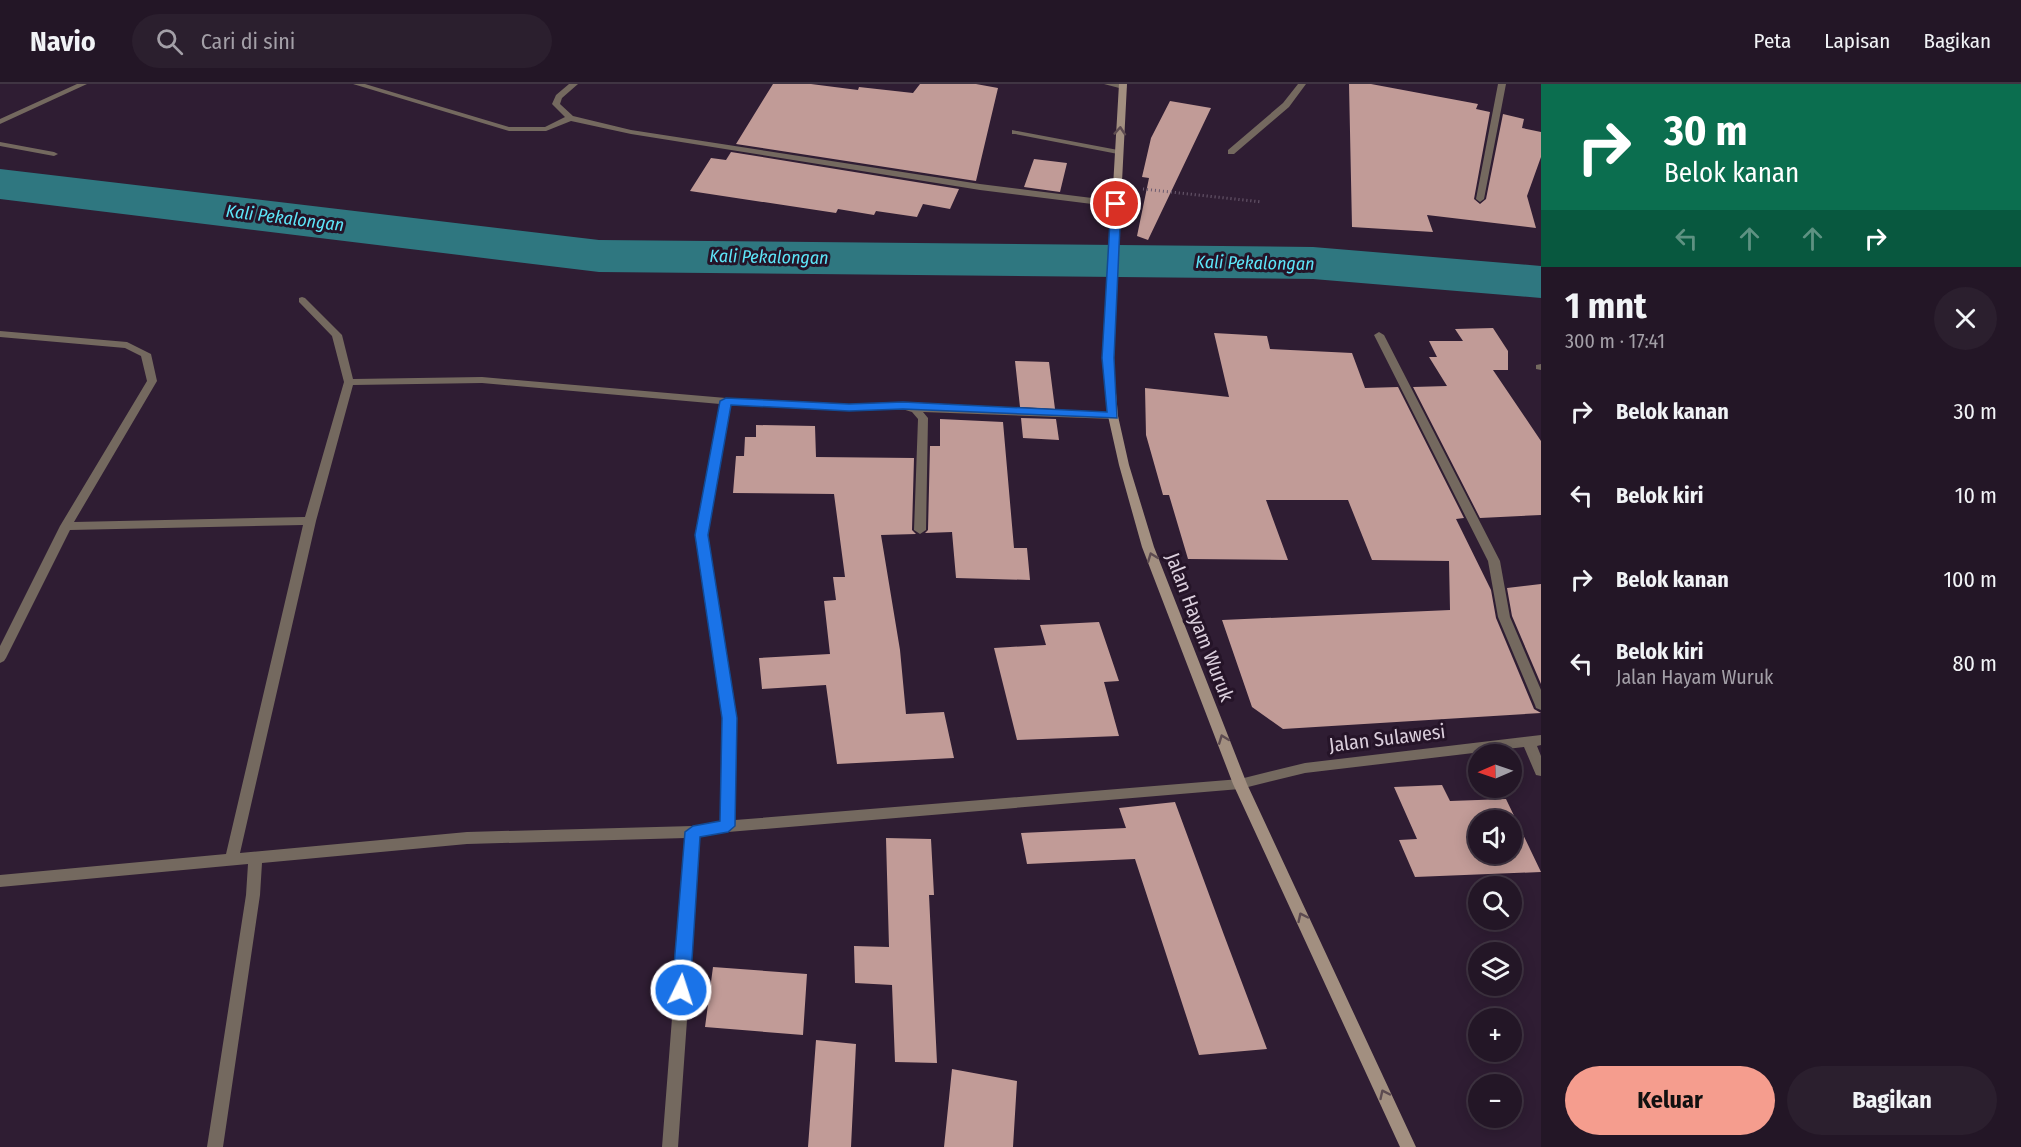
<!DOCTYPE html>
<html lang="id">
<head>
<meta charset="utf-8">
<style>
	:root { --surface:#231626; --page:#2b1f2e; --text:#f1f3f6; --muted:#a39fa7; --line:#403543; --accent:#f59d8e }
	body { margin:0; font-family:"Fira Sans Condensed",sans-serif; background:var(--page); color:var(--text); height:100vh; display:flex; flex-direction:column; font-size:22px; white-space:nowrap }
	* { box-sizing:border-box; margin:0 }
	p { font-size:20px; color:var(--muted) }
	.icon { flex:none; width:33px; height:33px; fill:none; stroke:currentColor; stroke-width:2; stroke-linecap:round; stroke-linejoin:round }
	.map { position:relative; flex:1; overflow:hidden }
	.details { display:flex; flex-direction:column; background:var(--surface); width:480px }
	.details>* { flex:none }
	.hud { background:#0b6e4f; color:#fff; overflow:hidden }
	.needle { width:39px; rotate:268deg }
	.controls { position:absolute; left:1468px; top:660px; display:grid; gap:12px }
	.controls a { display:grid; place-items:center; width:54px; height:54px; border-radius:50%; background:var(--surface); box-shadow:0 3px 15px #0003,0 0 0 2px var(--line); font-size:30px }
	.pin { position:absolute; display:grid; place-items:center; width:51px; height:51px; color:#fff; margin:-26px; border:3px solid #fff; border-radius:50%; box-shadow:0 2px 6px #0007 }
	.me { position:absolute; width:66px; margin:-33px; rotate:4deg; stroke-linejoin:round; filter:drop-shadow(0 0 4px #0008) }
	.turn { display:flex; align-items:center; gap:21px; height:126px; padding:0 24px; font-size:27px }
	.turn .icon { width:78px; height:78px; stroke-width:2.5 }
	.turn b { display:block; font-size:42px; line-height:51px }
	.lanes { display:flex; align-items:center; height:57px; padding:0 24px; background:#0003; justify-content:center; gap:30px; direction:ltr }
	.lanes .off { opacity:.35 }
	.round { display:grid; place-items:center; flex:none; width:63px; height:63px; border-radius:32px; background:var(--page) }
	.summary { display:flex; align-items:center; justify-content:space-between; height:102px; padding:0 24px }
	h1 { font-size:36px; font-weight:700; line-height:45px }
	.cta { display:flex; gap:12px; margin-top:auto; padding:12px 24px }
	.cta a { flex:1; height:69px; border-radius:36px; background:var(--accent); color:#111; font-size:24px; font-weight:700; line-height:69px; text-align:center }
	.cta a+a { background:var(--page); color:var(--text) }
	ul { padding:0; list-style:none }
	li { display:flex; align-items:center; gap:18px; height:84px; padding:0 24px }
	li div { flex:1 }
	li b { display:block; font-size:22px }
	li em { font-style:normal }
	header { display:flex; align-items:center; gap:36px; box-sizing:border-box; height:84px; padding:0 30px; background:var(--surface); border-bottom:2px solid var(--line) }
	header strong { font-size:28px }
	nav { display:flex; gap:33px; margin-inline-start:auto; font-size:21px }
	.search { width:420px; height:54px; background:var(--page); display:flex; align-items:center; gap:15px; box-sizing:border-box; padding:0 21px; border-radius:33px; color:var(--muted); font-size:22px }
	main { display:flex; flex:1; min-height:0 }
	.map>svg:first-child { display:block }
</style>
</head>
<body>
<header>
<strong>Navio</strong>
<div class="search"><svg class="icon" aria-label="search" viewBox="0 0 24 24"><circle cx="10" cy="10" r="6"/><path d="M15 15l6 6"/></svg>Cari di sini</div>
<nav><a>Peta</a><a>Lapisan</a><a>Bagikan</a></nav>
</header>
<main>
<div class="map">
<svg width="1541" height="1063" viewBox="0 0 1541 1063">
	<rect width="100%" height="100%" fill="#2f1d33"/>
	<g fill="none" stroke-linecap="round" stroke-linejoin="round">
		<!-- river -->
		<path fill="#2f7780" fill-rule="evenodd" d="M 0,85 L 599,156 L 1313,163 L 1541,182 L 1541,214 L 1313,195 L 599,188 L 0,115 Z"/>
	</g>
	<!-- building -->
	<path fill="#c19b97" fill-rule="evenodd" d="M 773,0 L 811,0 L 858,6 L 859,3 L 913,9 L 920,0 L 976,0 L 998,4 L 976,97 L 736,60 Z
		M 1349,0 L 1371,0 L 1478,20 L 1476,25 L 1490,28 L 1474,115 L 1480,120 L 1486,115 L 1503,30 L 1524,35 L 1522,44 L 1541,48 L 1541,73 L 1527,112 L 1536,144 L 1427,131 L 1433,148 L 1352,143 Z
		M 1170,17 L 1211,24 L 1148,156 L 1137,152 L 1149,94 L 1142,93 L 1151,54 Z
		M 731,68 L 959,105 L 950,125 L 923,120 L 917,133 L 876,127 L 874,131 L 838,125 L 836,129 L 690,107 L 711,74 L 726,76 Z
		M 1034,75 L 1067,79 L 1060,108 L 1024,103 Z
		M 1493,244 L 1508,267 L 1508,286 L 1493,286 L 1541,357 L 1541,431 L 1480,434 L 1413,303 L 1447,302 L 1429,273 L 1437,273 L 1429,257 L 1463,257 L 1455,245 Z
		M 1214,249 L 1267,252 L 1270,265 L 1352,269 L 1365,304 L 1398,303 L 1464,434 L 1456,435 L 1491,506 L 1496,534 L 1534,625 L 1541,629 L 1283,645 L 1252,623 L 1222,536 L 1450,526 L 1449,477 L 1372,476 L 1348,416 L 1266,416 L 1288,476 L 1188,475 L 1169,411 L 1163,411 L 1146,351 L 1145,304 L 1229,313 Z
		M 1015,277 L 1049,278 L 1055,325 L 1020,323 Z
		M 1021,334 L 1056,335 L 1059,356 L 1023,354 Z
		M 940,335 L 1003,338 L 1014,464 L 1027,464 L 1030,496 L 956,494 L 952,448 L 925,449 L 928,446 L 930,362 L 940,362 Z
		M 756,341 L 815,342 L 816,373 L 914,374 L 912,446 L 916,450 L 881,451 L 900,566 L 906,630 L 944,628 L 954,674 L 837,680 L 826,601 L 762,605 L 759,574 L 830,570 L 824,517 L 836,516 L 833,493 L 845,493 L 834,410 L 733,409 L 736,372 L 744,372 L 745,353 L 756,353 Z
		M 1541,500 L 1541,600 L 1512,532 L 1507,504 Z
		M 1099,538 L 1119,597 L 1104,598 L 1119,652 L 1017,656 L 994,564 L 1046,561 L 1040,541 Z
		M 1442,701 L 1450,717 L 1506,715 L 1541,788 L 1415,793 L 1399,756 L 1417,755 L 1394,703 ZM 1479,736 L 1512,736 L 1512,770 L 1479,770 Z
		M 1175,718 L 1224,851 L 1267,965 L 1199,971 L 1135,775 L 1027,780 L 1021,749 L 1126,744 L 1119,724 Z
		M 886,754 L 931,755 L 934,811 L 929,811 L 937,979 L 895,978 L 892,901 L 855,899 L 854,862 L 889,863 Z
		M 713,883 L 807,890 L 803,951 L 705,943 Z
		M 816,956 L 856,960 L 851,1063 L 808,1063 Z
		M 952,985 L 1017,997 L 1013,1063 L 944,1063 Z"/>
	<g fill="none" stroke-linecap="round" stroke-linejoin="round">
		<!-- path -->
		<path stroke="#6d5d71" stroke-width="3" stroke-dasharray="1 3" stroke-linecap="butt" d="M 1143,105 L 1262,118"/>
		<!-- lane -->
		<path fill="#74695f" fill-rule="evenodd" d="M 1104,0 L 1119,0 L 1127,3 L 1123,5 Z
			M 1012,46 L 1118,66 L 1122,68 L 1118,70 L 1015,50 L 1012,50 Z"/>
		<!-- street -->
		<path fill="#74695f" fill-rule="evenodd" d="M 77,0 L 87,0 L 0,40 L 0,35 Z
			M 353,0 L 365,0 L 509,43 L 545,43 L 565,33 L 552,20 L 556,11 L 569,0 L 578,0 L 562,14 L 560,20 L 573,32 L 631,46 L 980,100 L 1116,117 L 1120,120 L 1116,123 L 980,106 L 631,50 L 571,37 L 546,47 L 509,47 Z
			M 1298,0 L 1306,0 L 1289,23 L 1234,70 L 1228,70 L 1228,66 L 1283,19 Z
			M 1498,0 L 1506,0 L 1484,115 L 1480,118 L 1476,115 Z
			M 0,58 L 54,68 L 58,70 L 54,72 L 0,62 Z
			M 302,213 L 305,214 L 342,251 L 353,295 L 482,293 L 726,314 L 849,321 L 903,319 L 911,321 L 1117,330 L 1118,332 L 1113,335 L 923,328 L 928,334 L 926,446 L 920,450 L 914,446 L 918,335 L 912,328 L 902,325 L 849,327 L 731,320 L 708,451 L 735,634 L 735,736 L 1240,695 L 1305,679 L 1541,651 L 1541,661 L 1537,662 L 1541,672 L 1541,692 L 1536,691 L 1524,663 L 1305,689 L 1240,705 L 728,748 L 700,753 L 678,1063 L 662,1063 L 686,754 L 467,760 L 262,779 L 260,811 L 223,1063 L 207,1063 L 246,811 L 248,780 L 0,803 L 0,791 L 226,770 L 303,441 L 70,446 L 6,574 L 4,577 L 0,579 L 0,562 L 60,442 L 147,297 L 141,272 L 125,264 L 0,253 L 0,247 L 127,258 L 151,270 L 157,297 L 74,438 L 305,433 L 344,298 L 332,252 L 299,218 L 299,214 ZM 482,299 L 720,320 L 696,451 L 723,634 L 721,738 L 693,742 L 467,748 L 240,769 L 316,437 L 353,301 Z
			M 1379,248 L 1384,251 L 1500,477 L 1510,533 L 1541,606 L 1541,626 L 1536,624 L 1535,621 L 1498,533 L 1488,477 L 1374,251 Z
			M 1541,280 L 1541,286 L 1536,285 L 1536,281 Z"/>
		<!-- secondary -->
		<path fill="#a28f80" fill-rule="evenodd" d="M 1119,0 L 1127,0 L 1113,274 L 1118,332 L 1129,381 L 1154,463 L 1247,700 L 1416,1063 L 1400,1063 L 1233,700 L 1142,463 L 1119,381 L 1108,332 L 1103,274 Z"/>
	</g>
	<!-- one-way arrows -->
	<defs><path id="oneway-chevron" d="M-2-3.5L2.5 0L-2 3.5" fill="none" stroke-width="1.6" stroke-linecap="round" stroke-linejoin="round" transform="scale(1.5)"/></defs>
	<g stroke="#5d4b50">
		<use href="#oneway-chevron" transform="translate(1120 47) rotate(-86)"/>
		<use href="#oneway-chevron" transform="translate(1152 473) rotate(-111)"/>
		<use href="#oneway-chevron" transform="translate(1223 655) rotate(-111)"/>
		<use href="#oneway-chevron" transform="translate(1302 833) rotate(-115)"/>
		<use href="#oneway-chevron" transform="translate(1384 1010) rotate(-115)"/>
	</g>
	<!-- route -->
	<path fill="#1a73e8" stroke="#114b97" stroke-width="1.5" d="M 1116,117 L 1121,120 L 1114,274 L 1117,334 L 903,325 L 849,327 L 731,321 L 708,451 L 737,634 L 735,742 L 728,748 L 700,753 L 690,906 L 687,911 L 681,913 L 675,911 L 672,906 L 685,748 L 693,742 L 720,737 L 722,634 L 695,451 L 720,317 L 726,314 L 849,320 L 903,318 L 1107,328 L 1102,274 L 1111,120 Z"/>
	<g text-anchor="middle" stroke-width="6" stroke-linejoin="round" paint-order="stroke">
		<!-- far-water labels -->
		<g font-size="18" font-style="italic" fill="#5de5f8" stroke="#251428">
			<text transform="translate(285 134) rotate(7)" y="6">Kali Pekalongan</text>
			<text transform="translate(769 173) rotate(1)" y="6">Kali Pekalongan</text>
			<text transform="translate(1255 179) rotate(1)" y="6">Kali Pekalongan</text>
		</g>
		<!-- street labels -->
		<g font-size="20" fill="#dbcfdd" stroke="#251428">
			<text transform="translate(1200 543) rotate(69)" y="7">Jalan Hayam Wuruk</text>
			<text transform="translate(1387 654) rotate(-7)" y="7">Jalan Sulawesi</text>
		</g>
	</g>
</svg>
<div class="controls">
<a><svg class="needle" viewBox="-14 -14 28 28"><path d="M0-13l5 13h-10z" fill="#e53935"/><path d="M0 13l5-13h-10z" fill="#a39fa7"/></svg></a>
<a><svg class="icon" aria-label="sound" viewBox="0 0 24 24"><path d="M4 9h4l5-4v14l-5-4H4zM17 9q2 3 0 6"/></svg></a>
<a><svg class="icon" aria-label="search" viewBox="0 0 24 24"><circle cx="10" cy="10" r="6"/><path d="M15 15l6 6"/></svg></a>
<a><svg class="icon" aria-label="layers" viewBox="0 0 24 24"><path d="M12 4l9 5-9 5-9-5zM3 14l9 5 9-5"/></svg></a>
<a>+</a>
<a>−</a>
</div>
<div class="pin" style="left:1116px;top:120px;background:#d93025"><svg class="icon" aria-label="arrive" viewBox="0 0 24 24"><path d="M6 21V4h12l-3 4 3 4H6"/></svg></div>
<svg class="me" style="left:681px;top:906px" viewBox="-20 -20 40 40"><circle r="17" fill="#1a73e8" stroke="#fff" stroke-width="3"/><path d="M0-11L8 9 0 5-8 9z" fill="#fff"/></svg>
</div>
<section class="details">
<div class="hud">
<div class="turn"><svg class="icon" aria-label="right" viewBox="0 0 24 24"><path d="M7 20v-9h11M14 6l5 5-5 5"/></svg><div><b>30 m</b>Belok kanan</div></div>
<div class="lanes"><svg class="icon off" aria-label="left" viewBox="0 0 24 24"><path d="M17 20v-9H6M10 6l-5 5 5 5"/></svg><svg class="icon off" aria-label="ahead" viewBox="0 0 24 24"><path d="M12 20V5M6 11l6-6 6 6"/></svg><svg class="icon off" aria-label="ahead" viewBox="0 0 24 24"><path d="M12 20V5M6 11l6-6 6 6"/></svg><svg class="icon" aria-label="right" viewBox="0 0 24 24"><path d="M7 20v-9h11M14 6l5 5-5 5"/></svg></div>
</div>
<div class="summary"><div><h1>1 mnt</h1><p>300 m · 17:41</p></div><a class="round"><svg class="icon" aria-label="close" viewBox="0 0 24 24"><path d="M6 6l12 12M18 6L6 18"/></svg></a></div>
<ul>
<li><svg class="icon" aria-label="right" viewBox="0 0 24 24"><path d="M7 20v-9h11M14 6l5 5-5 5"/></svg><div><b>Belok kanan</b></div><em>30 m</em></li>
<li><svg class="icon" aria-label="left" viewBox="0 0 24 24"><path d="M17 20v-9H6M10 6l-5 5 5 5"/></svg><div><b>Belok kiri</b></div><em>10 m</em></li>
<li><svg class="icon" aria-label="right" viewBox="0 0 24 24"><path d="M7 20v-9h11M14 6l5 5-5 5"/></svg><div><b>Belok kanan</b></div><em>100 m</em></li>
<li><svg class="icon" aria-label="left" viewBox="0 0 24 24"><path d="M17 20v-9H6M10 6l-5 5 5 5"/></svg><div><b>Belok kiri</b><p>Jalan Hayam Wuruk</p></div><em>80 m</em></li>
</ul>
<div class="cta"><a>Keluar</a><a>Bagikan</a></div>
</section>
</main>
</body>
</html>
